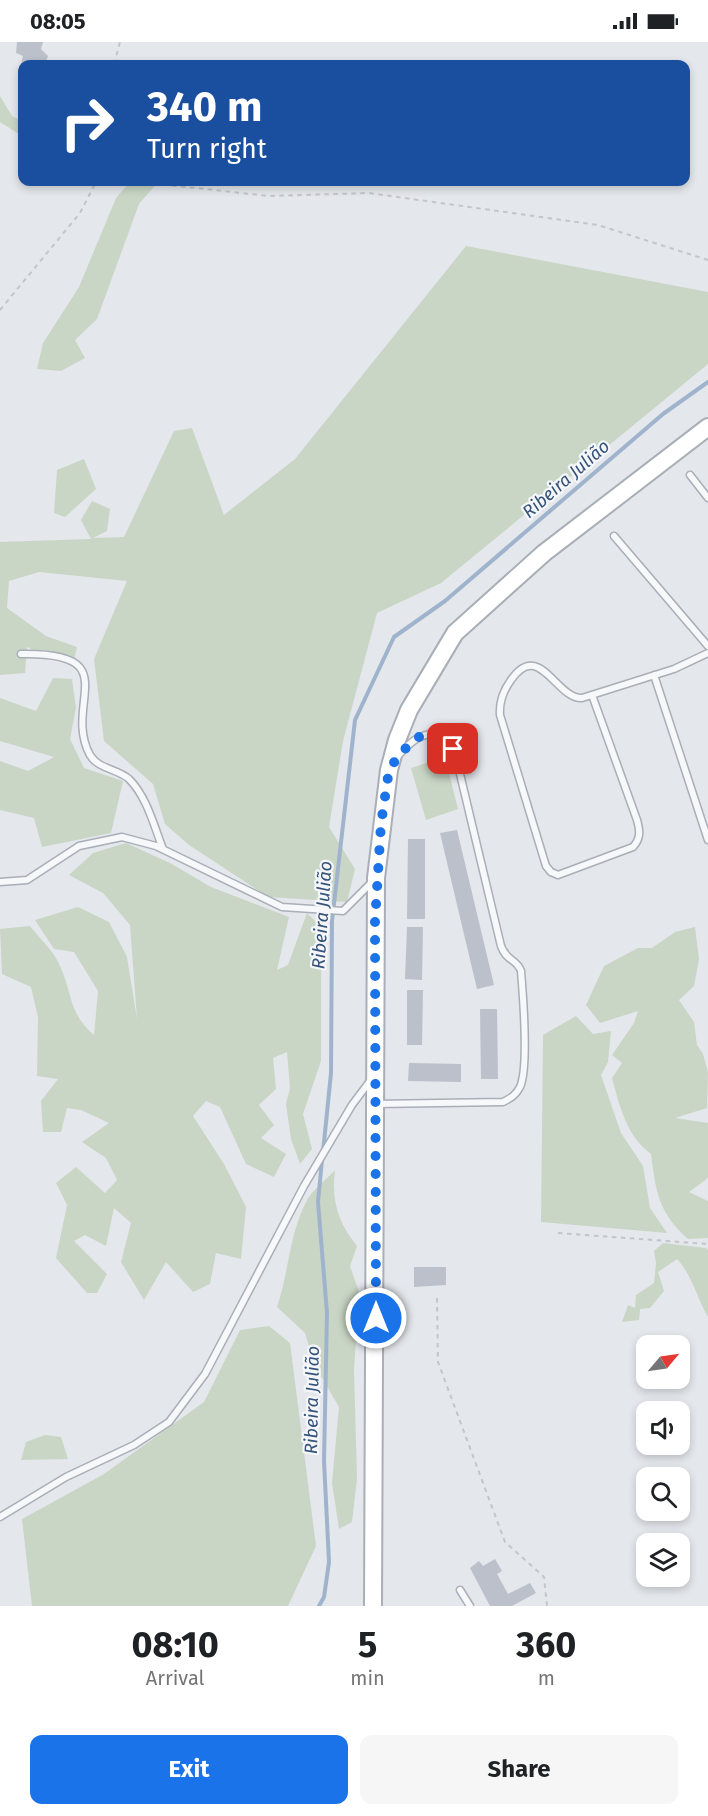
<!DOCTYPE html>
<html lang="en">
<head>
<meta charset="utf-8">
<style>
	:root { --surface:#fff; --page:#f6f6f6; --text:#202124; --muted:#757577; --accent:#1a73e8 }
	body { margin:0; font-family:"Fira Sans",sans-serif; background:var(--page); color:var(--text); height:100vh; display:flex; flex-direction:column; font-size:22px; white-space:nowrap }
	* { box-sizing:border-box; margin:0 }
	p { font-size:20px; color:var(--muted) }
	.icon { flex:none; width:33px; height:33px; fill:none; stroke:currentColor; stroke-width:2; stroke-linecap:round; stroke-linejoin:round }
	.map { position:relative; height:1564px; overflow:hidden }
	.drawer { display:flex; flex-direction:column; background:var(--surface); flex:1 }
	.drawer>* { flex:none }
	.hud { position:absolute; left:18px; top:18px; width:672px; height:126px; border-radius:12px; box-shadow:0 3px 9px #0003; background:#1a4fa0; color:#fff; overflow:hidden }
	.needle { width:39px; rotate:61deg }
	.buttons { position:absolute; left:636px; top:1293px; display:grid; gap:12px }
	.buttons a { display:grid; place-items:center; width:54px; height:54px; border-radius:12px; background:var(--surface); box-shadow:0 3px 9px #0003; font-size:30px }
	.pin { position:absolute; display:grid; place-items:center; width:51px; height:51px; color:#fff; margin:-26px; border-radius:12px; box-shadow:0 3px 9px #0006 }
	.me { position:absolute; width:66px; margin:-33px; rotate:0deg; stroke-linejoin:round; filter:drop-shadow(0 0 4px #0008) }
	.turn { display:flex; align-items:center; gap:21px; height:126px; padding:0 30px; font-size:27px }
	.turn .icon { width:78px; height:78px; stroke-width:2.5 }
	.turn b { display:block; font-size:42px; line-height:51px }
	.eta { display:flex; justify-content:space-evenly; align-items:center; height:102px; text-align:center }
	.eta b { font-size:36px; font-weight:700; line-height:42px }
	.cta { display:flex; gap:12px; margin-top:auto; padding:12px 30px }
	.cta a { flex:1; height:69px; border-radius:12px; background:var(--accent); color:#fff; font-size:24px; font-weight:700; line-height:69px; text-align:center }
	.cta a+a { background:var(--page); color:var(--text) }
	.status { display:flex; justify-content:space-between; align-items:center; height:42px; padding:0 30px; background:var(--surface); direction:ltr }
	.status svg { height:16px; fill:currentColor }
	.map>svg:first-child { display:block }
</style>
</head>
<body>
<div class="status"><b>08:05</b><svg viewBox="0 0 49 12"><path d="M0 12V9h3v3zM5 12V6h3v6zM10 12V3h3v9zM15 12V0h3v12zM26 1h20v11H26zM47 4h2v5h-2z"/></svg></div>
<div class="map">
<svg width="708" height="1564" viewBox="0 0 708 1564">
	<rect width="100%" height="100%" fill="#e4e7ec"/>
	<!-- green -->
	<path fill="#c9d6c5" d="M 0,54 L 12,74 L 22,79 L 22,94 L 0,80 Z
		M 130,140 L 158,140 L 139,162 L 97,277 L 75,298 L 85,316 L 61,329 L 37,327 L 43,301 L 79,245 L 116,156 Z
		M 466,204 L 708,250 L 708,322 L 441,541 L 377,571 L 343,699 L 329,785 L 355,827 L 347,860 L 268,855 L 189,803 L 165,782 L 153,742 L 104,699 L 94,617 L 127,539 L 39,530 L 9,539 L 7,566 L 46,594 L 77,605 L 74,618 L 50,616 L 27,605 L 25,631 L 0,633 L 0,500 L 91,497 L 81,478 L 92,459 L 110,467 L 107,489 L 93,496 L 124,495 L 174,389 L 192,386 L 224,473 L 295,417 Z
		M 84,417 L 96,447 L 65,475 L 54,471 L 57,428 Z
		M 53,636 L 72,637 L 76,666 L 70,697 L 84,726 L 123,739 L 111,791 L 42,805 L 34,776 L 0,768 L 0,719 L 28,729 L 54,715 L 0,699 L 0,656 L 36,669 Z
		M 445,715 L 458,767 L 426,778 L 411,726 Z
		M 126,801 L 170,821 L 211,845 L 289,875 L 277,928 L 288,923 L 307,871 L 321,885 L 321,1019 L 303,1072 L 312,1107 L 300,1122 L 291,1097 L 286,1062 L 290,1046 L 287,1010 L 273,1016 L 276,1047 L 259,1063 L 274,1083 L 261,1096 L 286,1112 L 274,1135 L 246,1122 L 220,1065 L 206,1059 L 193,1074 L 224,1122 L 246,1165 L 241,1217 L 216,1211 L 210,1242 L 193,1250 L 166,1220 L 144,1258 L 121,1220 L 131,1181 L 114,1166 L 106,1204 L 85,1193 L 74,1199 L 107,1232 L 97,1251 L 87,1251 L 56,1216 L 67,1163 L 56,1141 L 76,1125 L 105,1151 L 117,1138 L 106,1116 L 82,1100 L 109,1081 L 81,1068 L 67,1066 L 61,1090 L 43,1090 L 41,1059 L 58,1037 L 37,1034 L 38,975 L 31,945 L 2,932 L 0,887 L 30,884 C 39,896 53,908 59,922 C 73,950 67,970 94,993 L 98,949 L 74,910 L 54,907 L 35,878 L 78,865 L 109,880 L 127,915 L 137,977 L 130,883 L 103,851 L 69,833 L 93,811 Z
		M 695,885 L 699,917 L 694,944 L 679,958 L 694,980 L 697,1003 L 703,1012 L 708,1030 L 707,1066 L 675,1076 L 708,1081 L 708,1136 L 689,1150 L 708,1159 L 708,1196 L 688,1197 C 658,1170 656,1150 651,1112 C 626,1093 620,1065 612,1036 L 622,1021 L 612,1013 L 634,981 L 638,969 L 600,981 L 586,963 L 604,924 L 638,906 L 652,906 L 675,890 Z
		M 576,974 L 593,992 L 611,989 L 608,1020 L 601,1033 L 621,1091 L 643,1124 L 650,1166 L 667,1191 L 541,1180 L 543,993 Z
		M 335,1128 C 331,1158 338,1181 357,1204 L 350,1224 L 359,1250 L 354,1328 L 357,1437 L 352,1480 L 339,1487 L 332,1441 L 339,1365 L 314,1322 L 305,1291 L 277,1265 C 289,1230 289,1193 306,1160 C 312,1148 326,1138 335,1128 Z
		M 663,1201 L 706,1206 L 708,1208 L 708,1275 C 697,1256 692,1233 677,1217 L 658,1230 L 664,1249 L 650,1266 L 640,1267 L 639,1278 L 622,1280 L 628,1263 L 635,1266 L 636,1253 L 654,1241 L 656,1221 L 654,1209 Z
		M 269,1284 L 290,1301 L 316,1504 L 288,1564 L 32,1564 L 22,1477 L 104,1432 L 204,1360 L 240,1288 Z
		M 45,1393 L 61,1395 L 68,1417 L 21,1418 L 26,1400 Z"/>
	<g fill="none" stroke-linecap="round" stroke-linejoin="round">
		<!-- stream -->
		<path stroke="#9fb4cc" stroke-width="4" d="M 323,1110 L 331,1031 L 332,879 L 355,678 L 394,595 L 445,559 L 663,372 L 708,340
			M 319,1564 L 324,1555 L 329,1520 L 324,1419 L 327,1271 L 318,1160 L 322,1118"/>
	</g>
	<!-- building -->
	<path fill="#bbc0ca" d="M 17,0 L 43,0 L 41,7 L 48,14 L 45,22 L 21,22 L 23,14 L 16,11 Z
		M 457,788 L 494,943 L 477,947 L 440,791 Z
		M 408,797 L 425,797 L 425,877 L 407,877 Z
		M 407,885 L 423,885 L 422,938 L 405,937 Z
		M 407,948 L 423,948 L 422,1003 L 407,1003 Z
		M 480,967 L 497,967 L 498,1037 L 481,1037 Z
		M 409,1021 L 461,1022 L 461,1040 L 408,1039 Z
		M 414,1225 L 446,1225 L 446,1243 L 414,1245 Z
		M 495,1517 L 502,1529 L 497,1532 L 508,1552 L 530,1541 L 536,1551 L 512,1564 L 490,1564 L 470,1526 L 479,1519 L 483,1524 Z"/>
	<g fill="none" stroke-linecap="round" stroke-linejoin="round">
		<defs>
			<path id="service" d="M 690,433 L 708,456
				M 614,494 L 708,604
				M 21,612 C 128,610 62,662 90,713 C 98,727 118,727 129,737 C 147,755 154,784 163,807
				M 654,633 L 708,798
				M 592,653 L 637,778 C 640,789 641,796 633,805 L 558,833 L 551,830 L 546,824 L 500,673 C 499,660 503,649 511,638 C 539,597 556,657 582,656 L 674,627 L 708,611
				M 0,840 L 27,838 L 79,804 L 122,795 L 156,804 L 282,865 L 343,869 L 373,839
				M 375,1062 L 503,1060 C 511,1056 516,1053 520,1045 C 529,1025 523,953 521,929 C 517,917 506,919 501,904 L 455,711 L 442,694 C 423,687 409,701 397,715
				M 0,1475 L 66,1435 L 134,1403 L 169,1380 L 205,1332 L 304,1144 L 352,1063 L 370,1039
				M 460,1548 L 470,1564"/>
			<path id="secondary" d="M 373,1564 L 376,836 L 389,728 L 397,698 L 409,668 L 455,591 L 544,511 L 708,385"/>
		</defs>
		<!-- service casing -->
		<use href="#service" stroke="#a9aeb7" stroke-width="9"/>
		<!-- secondary casing -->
		<use href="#secondary" stroke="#a9aeb7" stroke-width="20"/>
		<!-- path -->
		<path stroke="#c2c5cb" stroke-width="2" stroke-dasharray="4.5 4.5" stroke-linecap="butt" d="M 114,22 L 120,0
			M 164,140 L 168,143 L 269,154 L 369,151 L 598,183 L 708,218
			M 0,268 L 80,171 L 96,140
			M 558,1191 L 708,1202
			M 437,1256 L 438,1320 L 505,1500 L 544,1535 L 547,1564"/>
		<!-- service -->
		<use href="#service" stroke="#f7f8fa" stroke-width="6"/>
		<!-- secondary -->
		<use href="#secondary" stroke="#fff" stroke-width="16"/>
	</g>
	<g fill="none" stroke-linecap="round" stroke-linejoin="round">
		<!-- route -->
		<path stroke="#1a73e8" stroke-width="10" stroke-dasharray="0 18" d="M 376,1276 L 375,880 L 381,782 L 389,728 L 399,713 L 416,696 L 428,692 L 442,694 L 453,707"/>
	</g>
	<g text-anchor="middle" stroke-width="4.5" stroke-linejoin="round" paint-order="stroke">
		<!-- water labels -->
		<g font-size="18" font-style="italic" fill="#34527a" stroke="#f4f6f9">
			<text transform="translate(566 437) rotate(-41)" y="6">Ribeira Julião</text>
			<text transform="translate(322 873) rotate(-86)" y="6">Ribeira Julião</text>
			<text transform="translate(312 1358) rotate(-89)" y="6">Ribeira Julião</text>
		</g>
	</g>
</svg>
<div class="buttons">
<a><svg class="needle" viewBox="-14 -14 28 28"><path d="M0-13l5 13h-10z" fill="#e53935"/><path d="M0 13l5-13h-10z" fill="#757577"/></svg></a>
<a><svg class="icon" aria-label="sound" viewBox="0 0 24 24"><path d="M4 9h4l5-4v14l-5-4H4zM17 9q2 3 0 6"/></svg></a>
<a><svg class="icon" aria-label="search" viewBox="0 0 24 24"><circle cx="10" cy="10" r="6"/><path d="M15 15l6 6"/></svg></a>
<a><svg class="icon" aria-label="layers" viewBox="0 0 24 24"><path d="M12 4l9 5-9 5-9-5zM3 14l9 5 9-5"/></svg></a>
</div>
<div class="pin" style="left:453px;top:707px;background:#d93025"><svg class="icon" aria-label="arrive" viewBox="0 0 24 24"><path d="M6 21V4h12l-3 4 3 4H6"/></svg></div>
<svg class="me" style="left:376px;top:1276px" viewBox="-20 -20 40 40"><circle r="17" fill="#1a73e8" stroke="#fff" stroke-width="3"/><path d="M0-11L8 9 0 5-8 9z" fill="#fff"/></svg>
<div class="hud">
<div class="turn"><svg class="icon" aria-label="right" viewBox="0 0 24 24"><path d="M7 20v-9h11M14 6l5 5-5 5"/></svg><div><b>340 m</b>Turn right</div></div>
</div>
</div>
<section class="drawer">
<div class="eta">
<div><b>08:10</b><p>Arrival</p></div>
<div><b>5</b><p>min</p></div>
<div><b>360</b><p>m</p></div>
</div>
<div class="cta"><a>Exit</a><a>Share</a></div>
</section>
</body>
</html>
